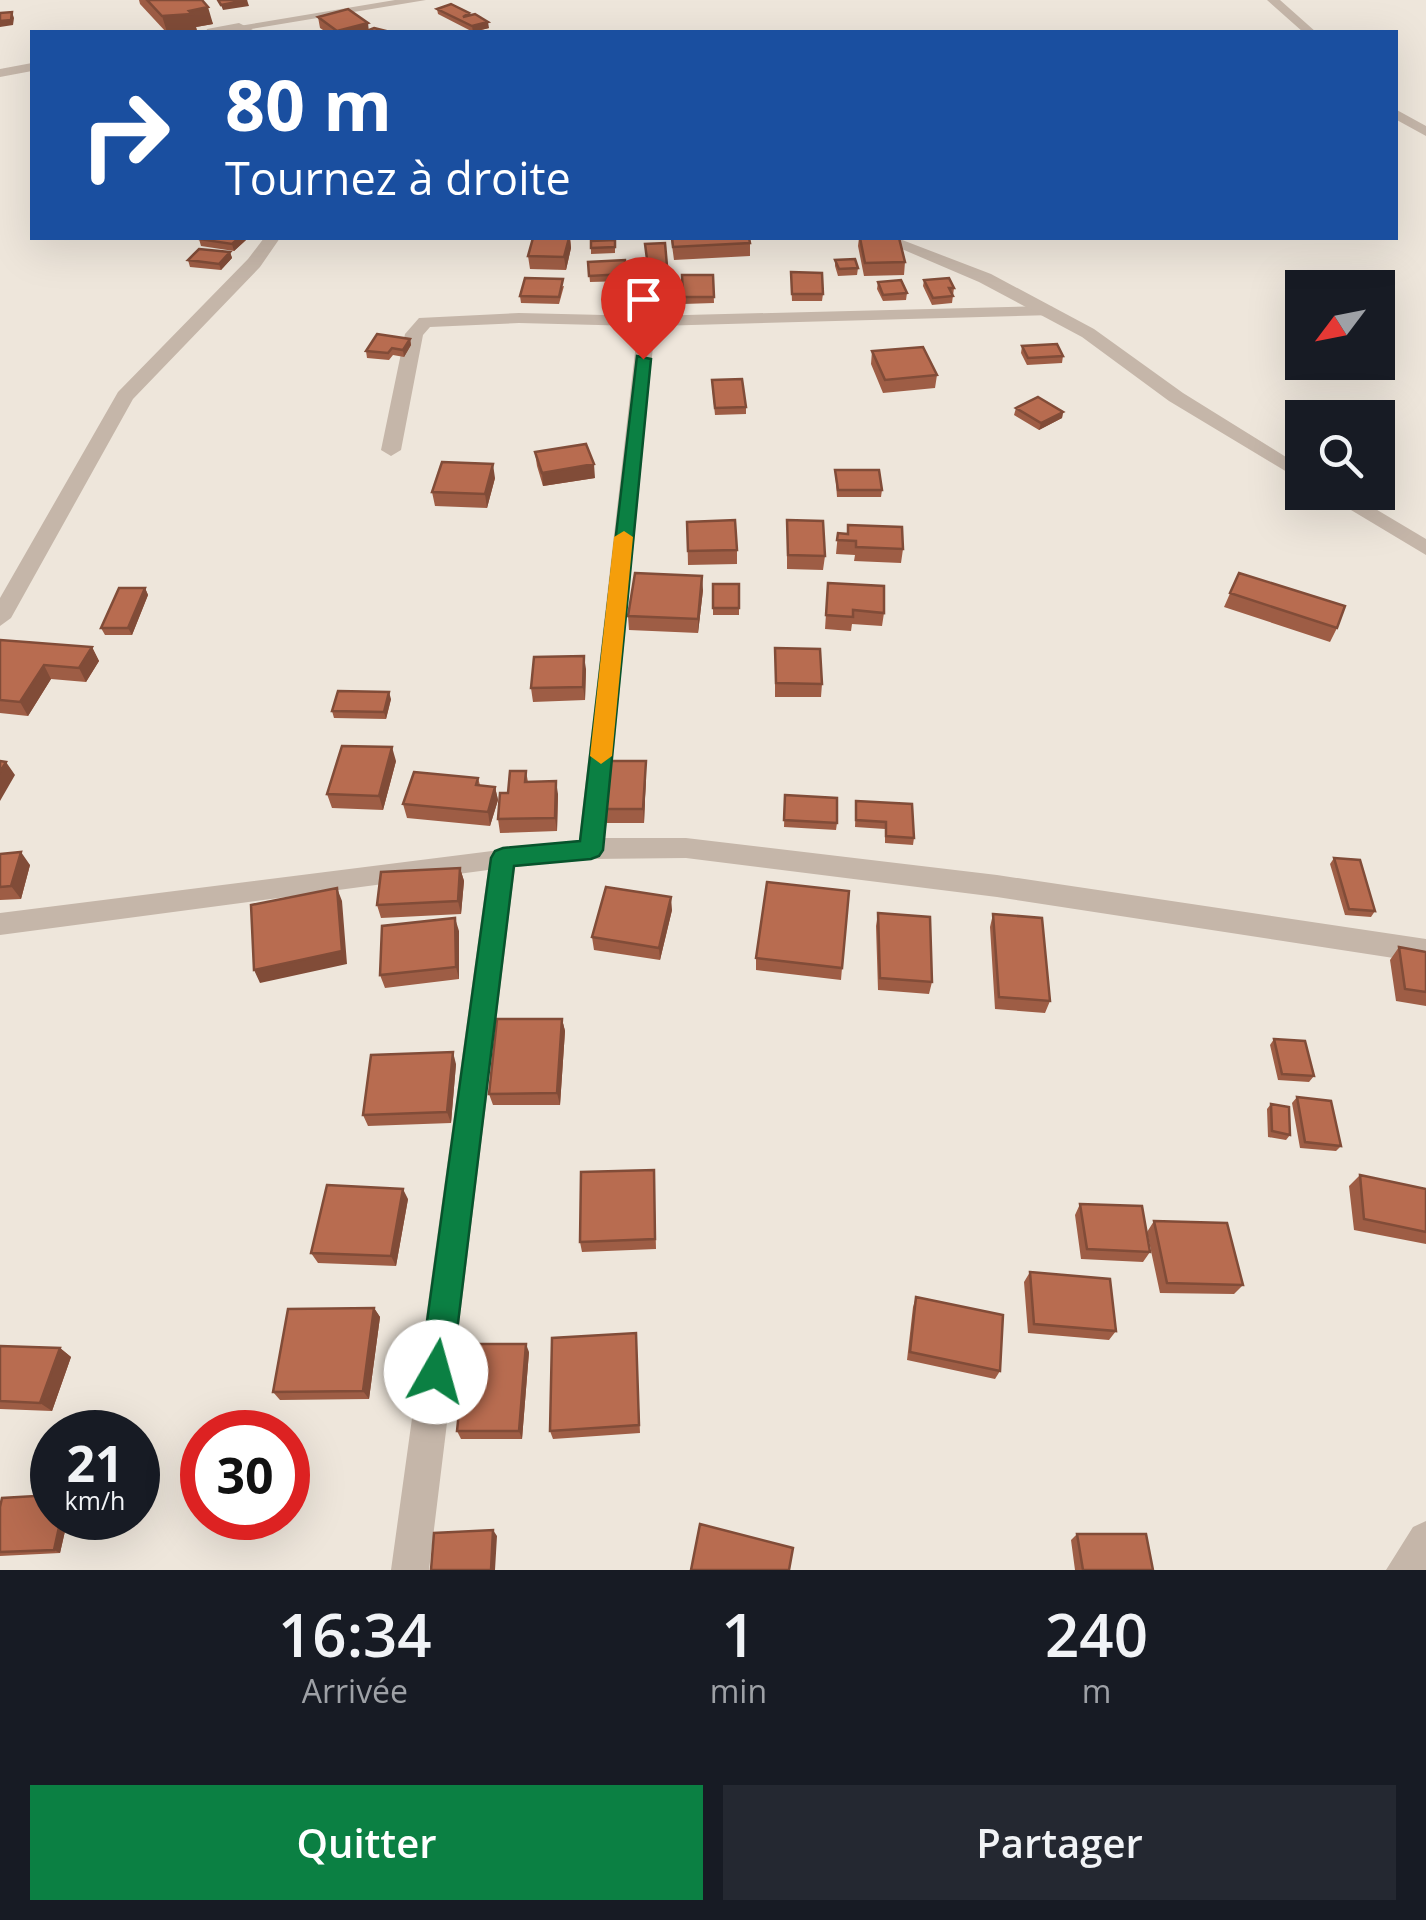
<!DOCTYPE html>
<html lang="fr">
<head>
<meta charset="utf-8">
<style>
	:root { --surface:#171b24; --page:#242831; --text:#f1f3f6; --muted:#9ea1a6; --accent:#0b8043 }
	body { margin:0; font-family:"Open Sans",sans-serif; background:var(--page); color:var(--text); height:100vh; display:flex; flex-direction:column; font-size:38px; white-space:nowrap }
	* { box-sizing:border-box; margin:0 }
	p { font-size:32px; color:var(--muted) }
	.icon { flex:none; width:55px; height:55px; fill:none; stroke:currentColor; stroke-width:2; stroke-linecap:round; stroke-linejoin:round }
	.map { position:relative; height:1570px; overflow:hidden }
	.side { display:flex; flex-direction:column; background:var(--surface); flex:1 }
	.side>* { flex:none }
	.banner { position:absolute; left:30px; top:30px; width:1368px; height:210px; border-radius:0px; box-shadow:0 10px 40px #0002; background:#1a4fa0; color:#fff; overflow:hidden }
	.needle { width:65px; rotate:238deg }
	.fabs { position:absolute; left:1285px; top:270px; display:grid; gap:20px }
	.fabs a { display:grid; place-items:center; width:110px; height:110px; border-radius:0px; background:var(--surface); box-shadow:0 10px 40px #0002; font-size:50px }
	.speed { position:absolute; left:30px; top:1410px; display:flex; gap:20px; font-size:50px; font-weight:700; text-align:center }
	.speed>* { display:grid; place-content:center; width:130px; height:130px; border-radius:50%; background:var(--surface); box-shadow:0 10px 40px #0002; line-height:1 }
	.speed small { font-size:25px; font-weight:400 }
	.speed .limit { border:15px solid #d22; background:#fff; color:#111 }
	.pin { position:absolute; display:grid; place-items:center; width:85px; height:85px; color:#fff; margin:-102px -42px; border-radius:50% 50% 50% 0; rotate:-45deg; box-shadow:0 0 10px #0007 }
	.pin .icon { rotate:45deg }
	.me { position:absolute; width:110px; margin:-55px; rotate:7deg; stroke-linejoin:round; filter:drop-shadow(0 0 8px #0008) }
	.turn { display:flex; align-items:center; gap:35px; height:210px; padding:0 30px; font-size:45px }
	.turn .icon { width:130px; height:130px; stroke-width:2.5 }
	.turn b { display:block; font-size:70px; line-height:85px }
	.eta { display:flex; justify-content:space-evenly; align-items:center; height:170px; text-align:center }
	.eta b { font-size:60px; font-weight:600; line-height:70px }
	.cta { display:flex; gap:20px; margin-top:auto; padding:20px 30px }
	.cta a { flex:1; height:115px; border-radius:0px; background:var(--accent); color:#fff; font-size:40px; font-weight:600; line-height:115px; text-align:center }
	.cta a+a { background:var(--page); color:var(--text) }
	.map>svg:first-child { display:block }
</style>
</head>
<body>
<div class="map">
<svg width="1426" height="1570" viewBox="0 0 1426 1570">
	<rect width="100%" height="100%" fill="#eee6db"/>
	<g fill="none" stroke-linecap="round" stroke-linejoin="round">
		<!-- minor -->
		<path fill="#c5b6a9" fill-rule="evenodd" d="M 395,0 L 426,0 L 239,31 L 233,27 Z
			M 1267,0 L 1280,0 L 1316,32 L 1303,32 Z
			M 1395,109 L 1426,126 L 1426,136 L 1395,119 Z
			M 264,238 L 280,238 L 260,267 L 133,399 L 11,618 L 0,626 L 0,598 L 118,392 L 248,259 Z
			M 1047,306 L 1053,307 L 1053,315 L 655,326 L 605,838 L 686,838 L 997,875 L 1426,939 L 1426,963 L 997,897 L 686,858 L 591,859 L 515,867 L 429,1570 L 391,1570 L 488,870 L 0,935 L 0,913 L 579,840 L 638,326 L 519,323 L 430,327 L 423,335 L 401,450 L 391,456 L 381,450 L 405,334 L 419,318 L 519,313 L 647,316 Z
			M 1426,1521 L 1426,1570 L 1386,1570 L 1413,1527 Z"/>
		<!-- tertiary -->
		<path fill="#c5b6a9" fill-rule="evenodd" d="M 239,23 L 257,32 L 206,32 L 207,29 Z
			M 32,63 L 32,71 L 0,77 L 0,69 Z
			M 876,238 L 897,238 L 991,274 L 1094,329 L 1183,393 L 1302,467 L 1302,481 L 1169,401 L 1082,337 L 979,282 Z
			M 1321,492 L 1347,492 L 1426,539 L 1426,555 Z"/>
	</g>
	<!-- wall -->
	<path fill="#9e5d45" d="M 139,0 L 202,0 L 213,24 L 196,27 L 197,31 L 166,32 L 140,4 Z
		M 437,9 L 469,16 L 489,28 L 473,32 L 438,14 Z
		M 318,17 L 369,30 L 390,32 L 326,32 L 320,28 Z
		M 570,238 L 571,248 L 566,270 L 530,269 L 528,256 Z
		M 671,238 L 750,243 L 750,256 L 674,260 Z
		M 859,238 L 899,238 L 905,262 L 904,275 L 864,276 L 858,246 Z
		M 199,239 L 246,240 L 234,251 L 201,246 Z
		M 615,240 L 615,253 L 591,254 L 591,241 Z
		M 665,243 L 668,273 L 648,274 L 645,244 Z
		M 230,252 L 232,258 L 221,270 L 190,267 L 188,260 Z
		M 625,260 L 627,281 L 590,282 L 588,262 Z
		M 835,260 L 858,268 L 857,275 L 838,276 L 835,266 Z
		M 682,275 L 713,275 L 714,303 L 683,304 Z
		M 791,279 L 823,294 L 822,301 L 792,301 Z
		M 924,280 L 954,288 L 952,303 L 932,305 L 923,286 Z
		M 878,282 L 907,293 L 906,300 L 883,301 L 877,289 Z
		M 564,286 L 559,304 L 521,303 L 520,296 Z
		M 410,339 L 411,345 L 404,357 L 393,355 L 389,360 L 367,358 L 366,351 Z
		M 1022,346 L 1063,356 L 1062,363 L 1027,365 L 1021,353 Z
		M 872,351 L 937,375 L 935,388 L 883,393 L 871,364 Z
		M 712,386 L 746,407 L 746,414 L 715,415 Z
		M 1016,408 L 1063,412 L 1062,418 L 1039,430 L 1014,415 Z
		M 535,452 L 595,478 L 543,486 L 537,466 Z
		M 835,470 L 882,490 L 881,497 L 837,497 Z
		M 495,478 L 487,508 L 435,506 L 432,492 Z
		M 787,520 L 825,556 L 823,570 L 787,569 Z
		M 687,522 L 737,550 L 737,564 L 688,565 Z
		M 848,525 L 903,549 L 901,563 L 854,561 L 855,555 L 836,554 L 838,533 L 847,534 Z
		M 1239,573 L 1337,628 L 1330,642 L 1224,607 Z
		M 828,583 L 884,613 L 882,626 L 852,624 L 851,631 L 825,629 Z
		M 713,584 L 739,584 L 739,615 L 713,615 Z
		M 145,588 L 148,595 L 132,635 L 105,635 L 101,628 Z
		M 703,590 L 698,633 L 629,630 L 628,616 Z
		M 0,640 L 92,647 L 99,661 L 86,682 L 51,679 L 28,716 L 0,713 Z
		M 775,648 L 822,684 L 821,697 L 775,697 Z
		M 586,669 L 585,700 L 533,702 L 531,688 Z
		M 391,699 L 386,719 L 334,718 L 332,711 Z
		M 396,761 L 383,810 L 332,808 L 327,794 Z
		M 526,771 L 528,782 L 558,794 L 557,831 L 500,833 L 498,819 L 508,793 Z
		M 646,775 L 644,823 L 607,823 L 606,809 Z
		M 478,778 L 480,785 L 495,787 L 498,800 L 490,826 L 407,818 L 403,804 Z
		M 785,795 L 837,823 L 836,830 L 784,827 Z
		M 856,801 L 914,838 L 913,845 L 885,843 L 885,829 L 855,827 Z
		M 0,854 L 30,865 L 21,899 L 0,900 Z
		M 1334,858 L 1375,911 L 1371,917 L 1345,915 L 1330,864 Z
		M 460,868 L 464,881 L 461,914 L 381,918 L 377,905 Z
		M 672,910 L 660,960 L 594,950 L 592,937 Z
		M 878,913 L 932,982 L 929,994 L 878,990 L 876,926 Z
		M 993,914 L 1050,1001 L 1045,1013 L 995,1009 L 990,927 Z
		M 459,931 L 459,979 L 385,988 L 380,975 Z
		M 1399,947 L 1426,952 L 1426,1006 L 1396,1001 L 1390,960 Z
		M 756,958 L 842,968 L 841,980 L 756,970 Z
		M 562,1019 L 565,1031 L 560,1105 L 493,1105 L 489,1094 Z
		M 1274,1039 L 1314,1076 L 1309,1082 L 1278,1080 L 1270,1045 Z
		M 456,1064 L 451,1123 L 368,1126 L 363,1115 Z
		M 1297,1097 L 1341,1146 L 1336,1151 L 1300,1148 L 1292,1103 Z
		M 1271,1104 L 1290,1135 L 1286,1140 L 1268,1137 L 1267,1109 Z
		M 654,1170 L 656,1249 L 582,1252 L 580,1242 Z
		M 1360,1175 L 1426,1189 L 1426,1244 L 1354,1230 L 1349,1186 Z
		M 408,1199 L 396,1266 L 318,1263 L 311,1253 Z
		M 1080,1204 L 1150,1252 L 1143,1262 L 1081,1259 L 1075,1215 Z
		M 1154,1221 L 1243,1285 L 1234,1294 L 1160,1293 L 1147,1232 Z
		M 1030,1272 L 1116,1331 L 1109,1340 L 1028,1333 L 1024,1282 Z
		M 916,1297 L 1000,1371 L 995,1379 L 907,1360 L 913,1307 Z
		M 374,1308 L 380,1317 L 369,1399 L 280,1400 L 273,1392 Z
		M 636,1333 L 640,1433 L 553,1439 L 550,1431 Z
		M 0,1346 L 60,1348 L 71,1357 L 52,1411 L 0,1409 Z
		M 529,1352 L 522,1439 L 461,1439 L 457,1431 Z
		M 0,1507 L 52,1518 L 68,1518 L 60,1553 L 0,1556 Z
		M 1077,1534 L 1153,1570 L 1075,1570 L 1071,1540 Z"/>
	<!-- shaded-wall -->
	<path fill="#814c38" d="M 247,0 L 249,6 L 223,10 L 221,5 Z
		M 208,7 L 213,24 L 196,27 L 197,31 L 167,32 L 162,16 Z
		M 12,12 L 14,18 L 13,25 L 0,27 L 0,21 Z
		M 488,22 L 489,28 L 473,32 L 472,26 Z
		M 368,23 L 369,32 L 337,32 L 337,31 Z
		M 239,238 L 245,238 L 246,240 L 234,251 L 232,244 Z
		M 570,238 L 571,248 L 566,270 L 564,257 Z
		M 230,252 L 232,258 L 221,270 L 219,264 Z
		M 410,339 L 411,345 L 404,357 L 403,350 Z
		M 1063,412 L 1062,418 L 1039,430 L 1041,423 Z
		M 493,464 L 495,478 L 487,508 L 485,494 Z
		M 594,464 L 595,478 L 543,486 L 542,473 Z
		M 702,576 L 703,590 L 698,633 L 698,619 Z
		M 145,588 L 148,595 L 132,635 L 128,628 Z
		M 92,647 L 99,661 L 86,682 L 79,668 Z
		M 584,656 L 586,669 L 585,700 L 583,687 Z
		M 44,665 L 51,679 L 28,716 L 20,702 Z
		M 389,692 L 391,699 L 386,719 L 384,712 Z
		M 392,747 L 396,761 L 383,810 L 379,796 Z
		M 646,761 L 646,775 L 644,823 L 643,809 Z
		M 6,762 L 15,775 L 0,801 L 0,772 Z
		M 556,781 L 558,794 L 557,831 L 555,818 Z
		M 495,787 L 498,800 L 490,826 L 488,812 Z
		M 21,852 L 30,865 L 21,899 L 11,886 Z
		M 460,868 L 464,881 L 461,914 L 458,901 Z
		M 337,888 L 342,901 L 347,964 L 260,983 L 254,970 Z
		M 671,897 L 672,910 L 660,960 L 659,948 Z
		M 455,918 L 459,931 L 459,979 L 456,967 Z
		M 562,1019 L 565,1031 L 560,1105 L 557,1093 Z
		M 453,1052 L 456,1064 L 451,1123 L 447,1112 Z
		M 403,1189 L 408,1199 L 396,1266 L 391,1256 Z
		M 374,1308 L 380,1317 L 369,1399 L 363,1391 Z
		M 526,1344 L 529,1352 L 522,1439 L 519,1431 Z
		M 60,1348 L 71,1357 L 52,1411 L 40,1403 Z
		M 61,1518 L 68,1518 L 60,1553 L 54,1550 Z
		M 493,1530 L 497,1536 L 495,1570 L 491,1570 Z"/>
	<!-- building -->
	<path fill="#b86c50" stroke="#814c38" stroke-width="2.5" d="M 147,0 L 202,0 L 208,7 L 189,11 L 192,14 L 162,16 Z
		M 218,0 L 247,0 L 221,5 Z
		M 451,4 L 469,13 L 463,17 L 475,14 L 488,22 L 472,26 L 437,9 Z
		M 348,9 L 368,23 L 337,31 L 318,17 Z
		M 12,12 L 11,20 L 0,21 L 0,13 Z
		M 374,28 L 390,32 L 364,32 Z
		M 200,238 L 239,238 L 232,244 L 199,239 Z
		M 533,238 L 569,238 L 564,257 L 528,256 Z
		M 672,238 L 749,238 L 750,243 L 673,247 Z
		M 860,238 L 899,238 L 905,262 L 865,263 Z
		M 615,240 L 615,247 L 591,248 L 591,241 Z
		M 665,243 L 667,266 L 648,267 L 645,244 Z
		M 199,249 L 230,252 L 219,264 L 188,260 Z
		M 855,259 L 858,268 L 839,269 L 835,260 Z
		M 625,260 L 626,274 L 589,276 L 588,262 Z
		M 791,272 L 822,273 L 823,294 L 792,294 Z
		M 682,275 L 713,275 L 714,297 L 683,297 Z
		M 525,278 L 563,279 L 559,297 L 520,296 Z
		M 949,278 L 954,288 L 949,288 L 953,296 L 933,298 L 924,280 Z
		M 901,280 L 907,293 L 883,295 L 878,282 Z
		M 377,334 L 410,339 L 403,350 L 392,348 L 388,353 L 366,351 Z
		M 1057,344 L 1063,356 L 1028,358 L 1022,346 Z
		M 923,347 L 937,375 L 885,380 L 872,351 Z
		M 742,379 L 746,407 L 715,408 L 712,380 Z
		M 1038,397 L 1063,412 L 1041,423 L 1016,408 Z
		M 586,444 L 594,464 L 542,473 L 535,452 Z
		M 442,462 L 493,464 L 485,494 L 432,492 Z
		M 835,470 L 879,470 L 882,490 L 838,490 Z
		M 735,520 L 737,550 L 688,551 L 687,522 Z
		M 787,520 L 823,521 L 825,556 L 788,555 Z
		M 848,525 L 902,527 L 903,549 L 856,547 L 856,541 L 837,540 L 838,533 L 848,534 Z
		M 635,573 L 702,576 L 698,619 L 628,616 Z
		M 1239,573 L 1345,606 L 1337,628 L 1230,593 Z
		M 828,583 L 884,586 L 884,613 L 853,610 L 853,617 L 826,615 Z
		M 713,584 L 739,584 L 739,608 L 713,608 Z
		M 119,588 L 145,588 L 128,628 L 101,628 Z
		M 0,640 L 92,647 L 79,668 L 44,665 L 20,702 L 0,700 Z
		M 775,648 L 820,649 L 822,684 L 776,683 Z
		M 584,656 L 583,687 L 531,688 L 534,657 Z
		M 338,691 L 389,692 L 384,712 L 332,711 Z
		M 342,746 L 392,747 L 379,796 L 327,794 Z
		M 0,761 L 6,762 L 0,772 Z
		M 610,761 L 646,761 L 643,809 L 606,809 Z
		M 510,771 L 526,771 L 525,782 L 556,781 L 555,818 L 498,819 L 500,793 L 508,793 Z
		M 414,772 L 478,778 L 476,785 L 495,787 L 488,812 L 403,804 Z
		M 785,795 L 837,798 L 837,823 L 784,820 Z
		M 856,801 L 912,804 L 914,838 L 886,836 L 886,822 L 856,820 Z
		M 21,852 L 11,886 L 0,887 L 0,854 Z
		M 1334,858 L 1360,860 L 1375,911 L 1349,909 Z
		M 460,868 L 458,901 L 377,905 L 381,872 Z
		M 767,882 L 849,891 L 842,968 L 756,958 Z
		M 606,887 L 671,897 L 659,948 L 592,937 Z
		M 337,888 L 342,951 L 254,970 L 251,905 Z
		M 878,913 L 930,917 L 932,982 L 880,978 Z
		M 993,914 L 1042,918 L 1050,1001 L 999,997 Z
		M 455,918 L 456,967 L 380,975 L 382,926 Z
		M 1399,947 L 1426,952 L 1426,992 L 1405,989 Z
		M 497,1019 L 562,1019 L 557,1093 L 489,1094 Z
		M 1274,1039 L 1305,1041 L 1314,1076 L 1282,1074 Z
		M 453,1052 L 447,1112 L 363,1115 L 371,1055 Z
		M 1297,1097 L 1331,1101 L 1341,1146 L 1305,1142 Z
		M 1271,1104 L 1289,1107 L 1290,1135 L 1272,1131 Z
		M 654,1170 L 655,1239 L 580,1242 L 581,1172 Z
		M 1360,1175 L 1426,1189 L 1426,1232 L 1364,1219 Z
		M 327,1185 L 403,1189 L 391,1256 L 311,1253 Z
		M 1080,1204 L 1142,1206 L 1150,1252 L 1087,1249 Z
		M 1154,1221 L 1227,1223 L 1243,1285 L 1167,1283 Z
		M 1030,1272 L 1110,1279 L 1116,1331 L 1034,1324 Z
		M 916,1297 L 1003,1315 L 1000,1371 L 910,1352 Z
		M 374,1308 L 363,1391 L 273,1392 L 288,1309 Z
		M 636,1333 L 639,1425 L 550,1431 L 552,1338 Z
		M 466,1344 L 526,1344 L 519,1431 L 457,1431 Z
		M 0,1346 L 60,1348 L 40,1403 L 0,1401 Z
		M 52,1495 L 52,1518 L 61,1518 L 54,1550 L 0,1552 L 0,1507 L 2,1498 Z
		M 700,1524 L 793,1548 L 789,1570 L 691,1570 Z
		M 493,1530 L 491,1570 L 431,1570 L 434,1533 Z
		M 1077,1534 L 1146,1534 L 1153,1570 L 1083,1570 Z"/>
	<!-- route -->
	<path fill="#0b8043" stroke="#07532c" stroke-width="2.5" d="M 637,356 L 651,359 L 603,850 L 599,856 L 591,859 L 514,866 L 452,1372 L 447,1383 L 436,1388 L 425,1383 L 420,1372 L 491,858 L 495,851 L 503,848 L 580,841 Z"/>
	<!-- slow -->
	<path fill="#f59e0b" d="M 624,531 L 633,537 L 612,756 L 601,764 L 590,756 L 614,537 Z"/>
</svg>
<div class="fabs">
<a><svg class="needle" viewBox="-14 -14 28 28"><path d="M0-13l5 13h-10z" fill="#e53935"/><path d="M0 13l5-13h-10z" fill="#9ea1a6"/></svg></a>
<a><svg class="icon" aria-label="search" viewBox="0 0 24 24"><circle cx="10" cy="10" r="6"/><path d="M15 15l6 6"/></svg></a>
</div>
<div class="speed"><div>21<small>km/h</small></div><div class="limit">30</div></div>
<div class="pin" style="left:643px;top:359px;background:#d93025"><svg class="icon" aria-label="arrive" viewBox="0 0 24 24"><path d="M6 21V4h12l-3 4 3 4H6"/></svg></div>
<svg class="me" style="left:436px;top:1372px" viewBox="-20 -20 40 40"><circle r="19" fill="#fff"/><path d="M0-13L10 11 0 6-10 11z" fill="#0b8043"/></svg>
<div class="banner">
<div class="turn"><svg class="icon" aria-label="right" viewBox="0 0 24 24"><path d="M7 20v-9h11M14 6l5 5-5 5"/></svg><div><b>80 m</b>Tournez à droite</div></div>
</div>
</div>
<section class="side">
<div class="eta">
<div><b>16:34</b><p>Arrivée</p></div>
<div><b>1</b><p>min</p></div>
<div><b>240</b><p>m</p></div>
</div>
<div class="cta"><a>Quitter</a><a>Partager</a></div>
</section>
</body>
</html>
